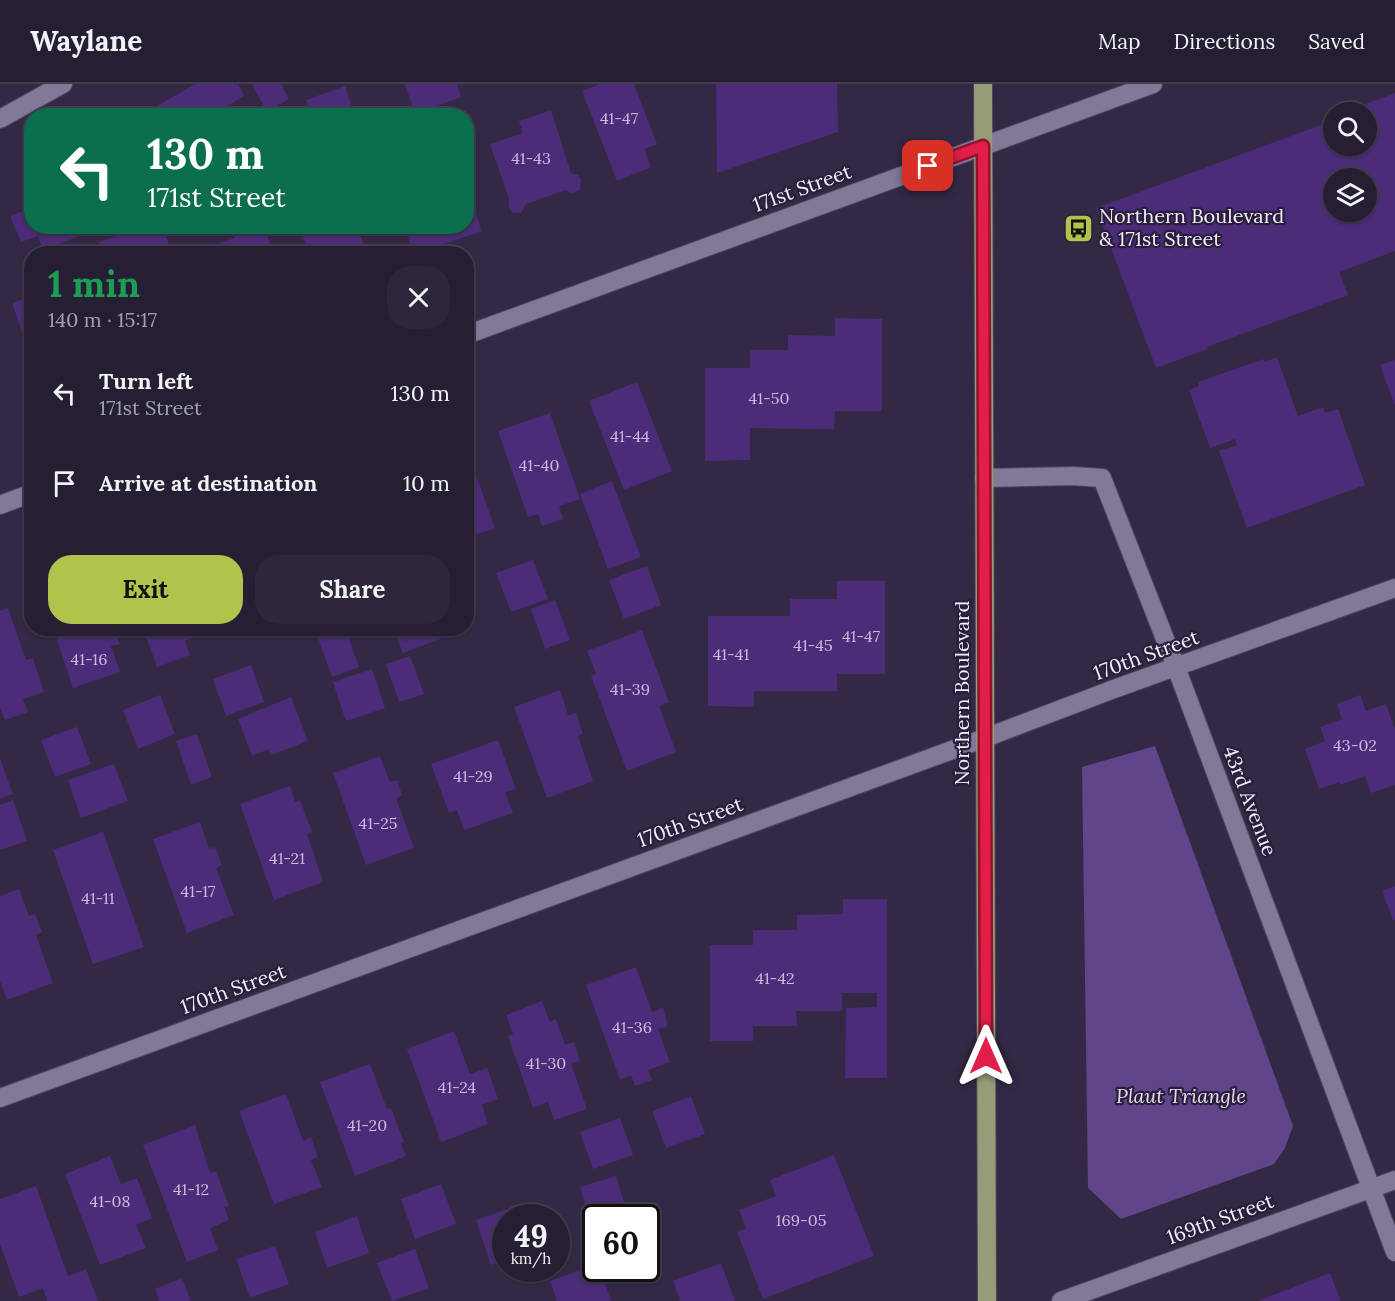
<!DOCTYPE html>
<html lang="en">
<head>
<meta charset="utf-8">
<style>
	:root { --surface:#261f34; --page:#2e273c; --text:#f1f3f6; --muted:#a4a2ac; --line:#423d4f; --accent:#b2c34c }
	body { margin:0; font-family:Lora,serif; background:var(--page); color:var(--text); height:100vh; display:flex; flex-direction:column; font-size:22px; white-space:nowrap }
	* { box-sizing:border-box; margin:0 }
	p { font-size:20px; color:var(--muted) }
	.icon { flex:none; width:33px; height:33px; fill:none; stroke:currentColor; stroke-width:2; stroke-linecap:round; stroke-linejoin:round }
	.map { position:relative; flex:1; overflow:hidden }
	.details { position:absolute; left:24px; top:162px; width:450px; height:390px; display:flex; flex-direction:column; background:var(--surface); border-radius:24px; box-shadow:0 2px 4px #0004,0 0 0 2px var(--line) }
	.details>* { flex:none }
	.banner { position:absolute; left:24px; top:24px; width:450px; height:126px; border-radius:24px; box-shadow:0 2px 4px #0004,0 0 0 2px var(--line); background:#0b6e4f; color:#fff; overflow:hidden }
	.controls { position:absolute; left:1323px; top:18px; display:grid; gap:12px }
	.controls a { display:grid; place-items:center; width:54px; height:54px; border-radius:50%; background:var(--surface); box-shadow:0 2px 4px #0004,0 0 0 2px var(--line); font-size:30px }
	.speed { position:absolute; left:492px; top:1120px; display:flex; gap:12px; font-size:30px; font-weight:700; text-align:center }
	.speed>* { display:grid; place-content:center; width:78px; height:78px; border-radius:50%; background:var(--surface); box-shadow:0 2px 4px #0004,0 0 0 2px var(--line); line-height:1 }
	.speed small { font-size:15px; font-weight:400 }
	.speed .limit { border:3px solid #111; border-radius:9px; background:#fff; color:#111 }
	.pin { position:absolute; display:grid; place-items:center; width:51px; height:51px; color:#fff; margin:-26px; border-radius:12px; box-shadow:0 3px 9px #0006 }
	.me { position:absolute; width:66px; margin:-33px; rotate:0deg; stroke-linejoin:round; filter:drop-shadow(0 0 4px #0008) }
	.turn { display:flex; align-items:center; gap:21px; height:126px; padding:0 24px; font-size:27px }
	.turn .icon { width:78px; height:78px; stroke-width:2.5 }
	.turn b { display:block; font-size:42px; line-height:51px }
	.round { display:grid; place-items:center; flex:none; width:63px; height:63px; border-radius:24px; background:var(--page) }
	.head { display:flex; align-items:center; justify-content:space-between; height:102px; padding:0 24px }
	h1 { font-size:36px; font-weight:700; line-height:45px; color:#1e9e55 }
	.button { display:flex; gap:12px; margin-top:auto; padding:12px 24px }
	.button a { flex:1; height:69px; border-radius:24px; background:var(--accent); color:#111; font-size:24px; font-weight:700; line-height:69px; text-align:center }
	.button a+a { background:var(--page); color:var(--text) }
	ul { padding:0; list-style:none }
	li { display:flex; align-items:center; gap:18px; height:90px; padding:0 24px }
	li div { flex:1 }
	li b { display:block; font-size:22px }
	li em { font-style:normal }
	header { display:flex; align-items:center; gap:36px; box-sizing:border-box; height:84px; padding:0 30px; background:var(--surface); border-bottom:2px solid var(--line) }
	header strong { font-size:28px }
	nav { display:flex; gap:33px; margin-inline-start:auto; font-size:21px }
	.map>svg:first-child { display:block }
</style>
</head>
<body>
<header>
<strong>Waylane</strong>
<nav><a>Map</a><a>Directions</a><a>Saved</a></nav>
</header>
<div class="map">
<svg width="1395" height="1217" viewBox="0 0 1395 1217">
	<rect width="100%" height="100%" fill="#332945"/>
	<!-- green -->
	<path fill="#60458b" d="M 1155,662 L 1293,1042 L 1285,1064 L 1274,1080 L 1121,1135 L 1088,1104 L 1082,683 Z"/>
	<!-- building -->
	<path fill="#4c2b79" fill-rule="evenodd" d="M 195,0 L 238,0 L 244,12 L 215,29 L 214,32 L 140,32 Z
		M 252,0 L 281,0 L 289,15 L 267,28 Z
		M 405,0 L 457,0 L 461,13 L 415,30 Z
		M 600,0 L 634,0 L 657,60 L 644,65 L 651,83 L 617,97 L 582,7 Z
		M 716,0 L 837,0 L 838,48 L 717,89 Z
		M 345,2 L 355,32 L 312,32 L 306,16 Z
		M 1395,9 L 1395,167 L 1339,188 L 1348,211 L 1207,263 L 1208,265 L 1156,284 L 1096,124 L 1334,36 L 1334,62 L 1366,62 L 1366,28 L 1344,28 ZM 1334,94 L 1366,94 L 1366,128 L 1334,128 Z
		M 551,26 L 571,89 L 578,91 L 581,96 L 580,106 L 571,110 L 566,106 L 526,120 L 521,129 L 512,129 L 509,124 L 509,115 L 490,60 L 523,49 L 519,37 Z
		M 467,105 L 482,147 L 414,170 L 404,142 L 466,142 Z
		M 32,124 L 32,142 L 76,142 L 80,152 L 43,166 L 38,152 L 21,158 L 10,132 Z
		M 143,142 L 163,142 L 172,170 L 103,170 L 99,158 Z
		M 230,142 L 264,142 L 274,170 L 198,170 L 198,168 L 234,154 Z
		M 299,142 L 357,142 L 367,170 L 309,170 Z
		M 32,212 L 32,274 L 31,274 L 12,219 Z
		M 835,234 L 882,235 L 882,327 L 835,327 L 834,345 L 750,344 L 750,376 L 705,377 L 705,284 L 750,284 L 750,266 L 788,266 L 788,251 L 835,252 Z
		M 1277,273 L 1298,332 L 1323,323 L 1325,329 L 1338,325 L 1365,401 L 1247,444 L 1219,367 L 1237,361 L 1235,355 L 1210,364 L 1189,306 L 1199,302 L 1198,298 L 1264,275 L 1265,278 Z
		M 1395,276 L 1395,322 L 1380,281 Z
		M 637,298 L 672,387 L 624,406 L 589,317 Z
		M 550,329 L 580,415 L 559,422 L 563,435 L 542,442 L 538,430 L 528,433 L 498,347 Z
		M 466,364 L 495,444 L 466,454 Z
		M 612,397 L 641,473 L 608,485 L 580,410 Z
		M 533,476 L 548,515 L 511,528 L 496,489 Z
		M 647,482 L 661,521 L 624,535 L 609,496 Z
		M 837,497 L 885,497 L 885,590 L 837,590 L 837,607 L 754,607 L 754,623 L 708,622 L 708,532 L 790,532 L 790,515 L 837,515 Z
		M 555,516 L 570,556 L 545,565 L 531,525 Z
		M 8,524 L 26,576 L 33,574 L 44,608 L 23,615 L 28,628 L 5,636 L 0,624 L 0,527 Z
		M 53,544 L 114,544 L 120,560 L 111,562 L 120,588 L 73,604 Z
		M 143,544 L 205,544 L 207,550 L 185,557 L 190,571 L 157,583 Z
		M 345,544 L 359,583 L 332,593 L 318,554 Z
		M 409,544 L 445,544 L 448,552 L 403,569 L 395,550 Z
		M 642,546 L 669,618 L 659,622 L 676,668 L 627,687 L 591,592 L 596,590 L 587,567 Z
		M 410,572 L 424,610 L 399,618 L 386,580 Z
		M 251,581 L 264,618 L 226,632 L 213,595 Z
		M 372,585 L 385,624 L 346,637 L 333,598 Z
		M 560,606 L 568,631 L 576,629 L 583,650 L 578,652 L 593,697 L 547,714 L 514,623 Z
		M 160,611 L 175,650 L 138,665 L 123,626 Z
		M 1360,611 L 1366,627 L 1386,620 L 1395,645 L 1395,701 L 1371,709 L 1365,692 L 1340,701 L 1340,698 L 1319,705 L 1305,665 L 1325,657 L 1320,643 L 1342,635 L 1337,620 Z
		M 291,613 L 308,657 L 272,671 L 269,665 L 252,672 L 238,635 Z
		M 77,643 L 91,680 L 55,693 L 41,656 Z
		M 197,650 L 212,693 L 191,701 L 176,657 Z
		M 498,656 L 516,705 L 505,708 L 513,729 L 464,746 L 457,726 L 449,729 L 431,680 Z
		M 380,672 L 390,698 L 397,696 L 402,711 L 396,714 L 414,764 L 366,781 L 333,689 Z
		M 0,675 L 13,710 L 0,715 Z
		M 114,680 L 128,717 L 81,734 L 68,696 Z
		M 290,702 L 295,718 L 300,716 L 312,748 L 307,750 L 323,798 L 274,816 L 240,720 Z
		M 13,716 L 27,757 L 0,766 L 0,721 Z
		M 200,738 L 209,765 L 215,763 L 222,781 L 216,784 L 234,831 L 187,849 L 153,755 Z
		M 103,748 L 144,863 L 93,880 L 53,766 Z
		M 1395,802 L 1395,836 L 1393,836 L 1382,807 Z
		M 19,805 L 29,832 L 35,830 L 42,848 L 36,851 L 53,899 L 7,916 L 0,897 L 0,812 Z
		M 843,815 L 887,815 L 887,994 L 845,994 L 846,924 L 877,923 L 877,909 L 842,909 L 842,927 L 796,927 L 797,942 L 753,942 L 753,957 L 710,957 L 710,861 L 753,861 L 753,846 L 797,846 L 797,831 L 843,830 Z
		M 636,883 L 652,928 L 663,924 L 668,942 L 658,945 L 670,978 L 648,986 L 652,996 L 635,1002 L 631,991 L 620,996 L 586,901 Z
		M 542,917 L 550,938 L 556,935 L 565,961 L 574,958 L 580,977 L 571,980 L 587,1025 L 554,1036 L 548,1018 L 533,1024 L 508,952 L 513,950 L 506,931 Z
		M 454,947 L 470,990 L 487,984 L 498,1015 L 482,1021 L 488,1040 L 441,1058 L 407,965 Z
		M 370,980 L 387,1025 L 391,1024 L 404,1058 L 401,1059 L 406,1072 L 355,1092 L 320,998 Z
		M 286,1010 L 303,1057 L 311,1053 L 318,1073 L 311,1076 L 322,1103 L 274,1120 L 239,1027 Z
		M 691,1012 L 705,1050 L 666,1064 L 652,1027 Z
		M 620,1034 L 633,1071 L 593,1085 L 580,1048 Z
		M 195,1041 L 210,1089 L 216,1087 L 229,1122 L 224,1123 L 229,1136 L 210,1144 L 218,1166 L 187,1178 L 143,1061 Z
		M 834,1071 L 874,1172 L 763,1215 L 737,1148 L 746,1145 L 739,1126 L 776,1112 L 770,1096 Z
		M 110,1072 L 121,1100 L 137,1094 L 152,1134 L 136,1141 L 146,1164 L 100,1181 L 65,1090 Z
		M 616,1092 L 629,1134 L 596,1134 L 595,1151 L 580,1103 Z
		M 441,1100 L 456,1140 L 415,1155 L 401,1115 Z
		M 36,1102 L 68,1192 L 86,1185 L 98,1217 L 47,1217 L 43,1204 L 19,1213 L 0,1160 L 0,1115 Z
		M 514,1123 L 518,1134 L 506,1134 L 506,1177 L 491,1181 L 476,1136 Z
		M 357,1132 L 369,1169 L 327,1184 L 315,1148 Z
		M 275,1162 L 289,1200 L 250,1214 L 236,1175 Z
		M 415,1165 L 429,1204 L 392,1217 L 377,1179 Z
		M 721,1179 L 735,1217 L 680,1217 L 673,1197 Z
		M 596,1181 L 596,1185 L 600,1185 L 611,1217 L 557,1217 L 550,1197 Z
		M 1330,1189 L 1341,1217 L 1258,1217 Z
		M 182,1194 L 191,1217 L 159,1217 L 155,1205 Z"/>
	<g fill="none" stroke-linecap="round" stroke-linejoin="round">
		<defs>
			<path id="street" d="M 0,35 L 63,0
				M 466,251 L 1153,0
				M 984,394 L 1073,392 L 1102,394 L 1176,583 L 1395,1168
				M 0,421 L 32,409
				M 0,1014 L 985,654 L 1114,605 L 1395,504
				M 1061,1217 L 1395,1096"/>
			<path id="primary" d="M 983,0 L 987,1217"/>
		</defs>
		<!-- street casing -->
		<use href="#street" stroke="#4f465d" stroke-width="20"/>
		<!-- primary casing -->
		<use href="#primary" stroke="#4f465d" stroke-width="20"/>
		<!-- street -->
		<use href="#street" stroke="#827898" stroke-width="18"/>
		<!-- primary -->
		<use href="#primary" stroke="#979b78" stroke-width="18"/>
	</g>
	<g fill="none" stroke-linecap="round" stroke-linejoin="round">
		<defs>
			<path id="route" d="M 928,82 L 983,62 L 986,972"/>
		</defs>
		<!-- route casing -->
		<use href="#route" stroke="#92132f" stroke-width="15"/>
		<!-- route -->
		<use href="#route" stroke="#e11d48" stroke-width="10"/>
	</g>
	<!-- icons -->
	<defs>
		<symbol id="bus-square" viewBox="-11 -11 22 22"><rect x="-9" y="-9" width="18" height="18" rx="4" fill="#b2c34c" stroke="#291f3a"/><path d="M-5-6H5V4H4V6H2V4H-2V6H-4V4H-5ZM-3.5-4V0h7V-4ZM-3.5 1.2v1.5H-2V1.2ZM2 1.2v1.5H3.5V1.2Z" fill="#111"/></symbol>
	</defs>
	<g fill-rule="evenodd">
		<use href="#bus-square" x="1062" y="128" width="33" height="33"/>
	</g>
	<g text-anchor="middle" stroke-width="4.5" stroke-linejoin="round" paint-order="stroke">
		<!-- number labels -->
		<g font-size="16" fill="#c8bcdd">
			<text x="619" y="40">41-47</text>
			<text x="531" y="80">41-43</text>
			<text x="769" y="320">41-50</text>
			<text x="630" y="358">41-44</text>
			<text x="539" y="387">41-40</text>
			<text x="861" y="558">41-47</text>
			<text x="813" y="567">41-45</text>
			<text x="731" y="576">41-41</text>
			<text x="89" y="581">41-16</text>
			<text x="630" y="611">41-39</text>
			<text x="1355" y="667">43-02</text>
			<text x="473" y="698">41-29</text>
			<text x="378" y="745">41-25</text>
			<text x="287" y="780">41-21</text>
			<text x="198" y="813">41-17</text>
			<text x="98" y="820">41-11</text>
			<text x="775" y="900">41-42</text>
			<text x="632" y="949">41-36</text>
			<text x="546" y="985">41-30</text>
			<text x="457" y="1009">41-24</text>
			<text x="367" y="1047">41-20</text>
			<text x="191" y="1111">41-12</text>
			<text x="110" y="1123">41-08</text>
			<text x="801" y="1142">169-05</text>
		</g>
		<!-- street labels -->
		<g font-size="20" fill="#f2ecfe" stroke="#291f3a">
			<text transform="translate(802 104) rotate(-20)" y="7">171st Street</text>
			<text transform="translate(1146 571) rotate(-20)" y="7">170th Street</text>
			<text transform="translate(962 609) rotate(-90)" y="7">Northern Boulevard</text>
			<text transform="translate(1250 717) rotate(69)" y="7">43rd Avenue</text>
			<text transform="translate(690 738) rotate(-20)" y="7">170th Street</text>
			<text transform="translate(233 905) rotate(-20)" y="7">170th Street</text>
			<text transform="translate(1220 1135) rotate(-20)" y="7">169th Street</text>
		</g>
		<!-- poi labels -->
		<g font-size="20" fill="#f2ecfe" stroke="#291f3a" text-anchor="start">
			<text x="1099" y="139">Northern Boulevard<tspan x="1099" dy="23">&amp; 171st Street</tspan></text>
		</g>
		<!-- park labels -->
		<g font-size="20" font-style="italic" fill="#e4ddf4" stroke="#291f3a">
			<text x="1181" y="1019">Plaut Triangle</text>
		</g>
	</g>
</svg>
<div class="controls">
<a><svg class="icon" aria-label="search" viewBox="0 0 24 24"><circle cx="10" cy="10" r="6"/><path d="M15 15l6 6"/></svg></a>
<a><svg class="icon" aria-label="layers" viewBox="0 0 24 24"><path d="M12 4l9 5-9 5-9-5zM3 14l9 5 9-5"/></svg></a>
</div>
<div class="speed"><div>49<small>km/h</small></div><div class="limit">60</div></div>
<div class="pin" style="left:928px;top:82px;background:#d93025"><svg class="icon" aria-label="arrive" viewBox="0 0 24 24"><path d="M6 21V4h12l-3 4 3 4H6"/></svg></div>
<svg class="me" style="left:986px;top:972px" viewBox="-20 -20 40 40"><path d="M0-17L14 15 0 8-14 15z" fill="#e11d48" stroke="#fff" stroke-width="4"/></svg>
<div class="banner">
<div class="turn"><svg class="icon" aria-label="left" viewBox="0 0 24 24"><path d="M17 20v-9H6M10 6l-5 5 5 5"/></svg><div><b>130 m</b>171st Street</div></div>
</div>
<section class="details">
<div class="head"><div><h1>1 min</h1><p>140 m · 15:17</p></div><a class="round"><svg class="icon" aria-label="close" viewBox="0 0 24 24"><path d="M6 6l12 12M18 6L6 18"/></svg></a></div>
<ul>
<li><svg class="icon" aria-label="left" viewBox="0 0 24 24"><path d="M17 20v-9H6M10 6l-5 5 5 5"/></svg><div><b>Turn left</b><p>171st Street</p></div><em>130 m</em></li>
<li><svg class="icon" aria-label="arrive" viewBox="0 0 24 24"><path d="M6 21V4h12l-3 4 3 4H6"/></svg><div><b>Arrive at destination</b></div><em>10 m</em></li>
</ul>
<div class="button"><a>Exit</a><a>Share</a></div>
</section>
</div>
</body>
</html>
